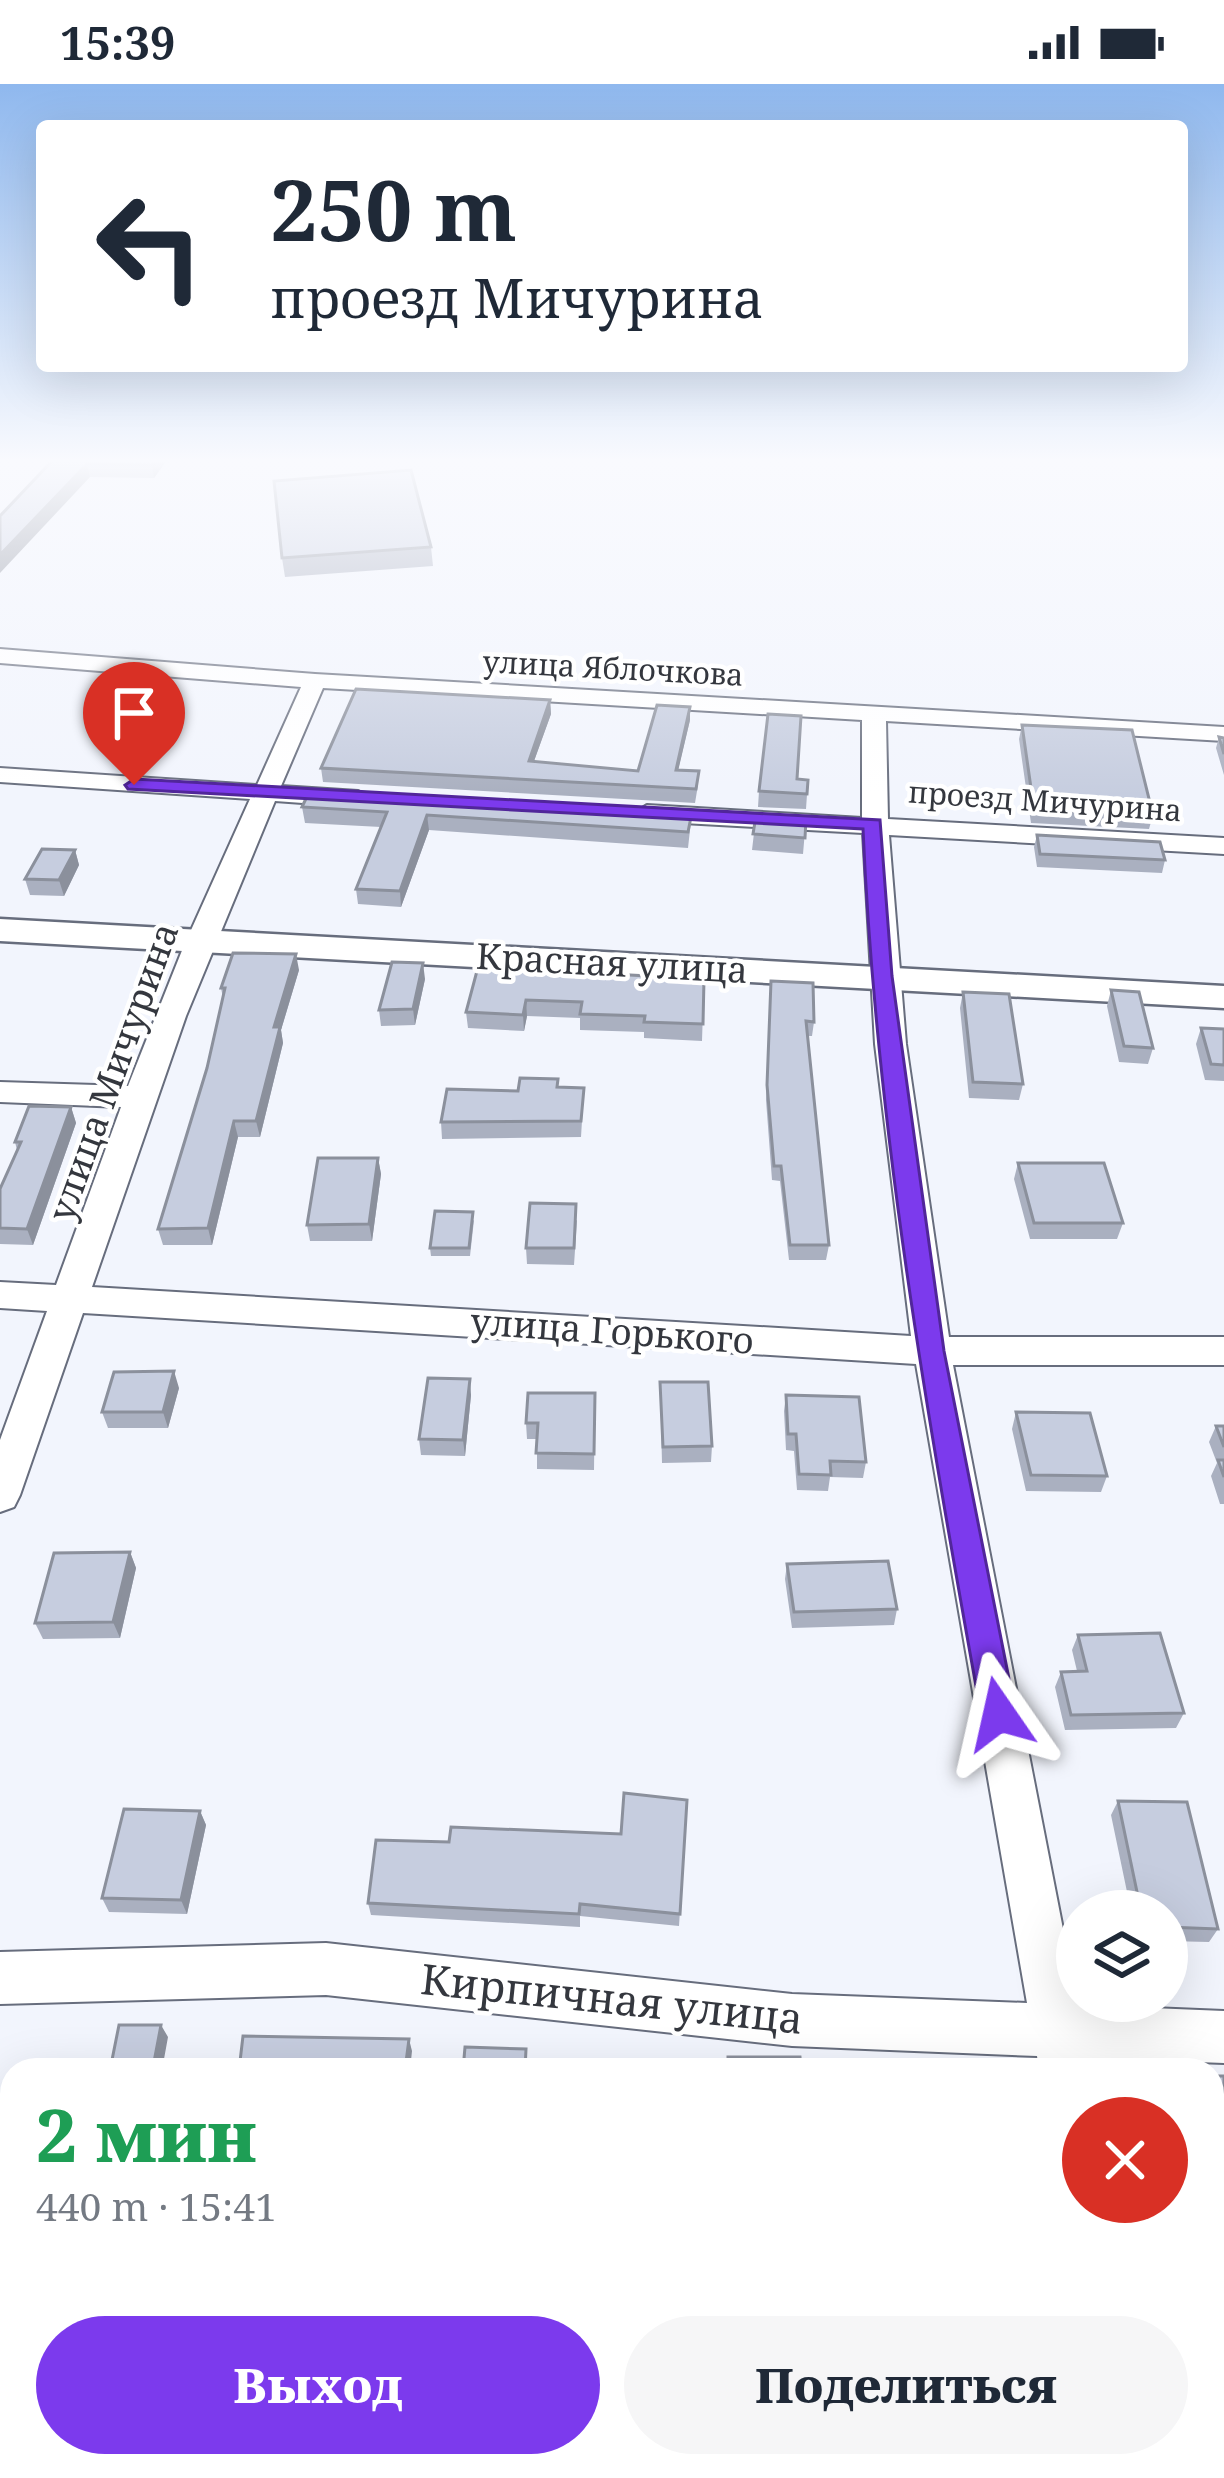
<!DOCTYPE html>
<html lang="ru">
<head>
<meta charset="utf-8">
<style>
	:root { --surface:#fff; --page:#f6f6f7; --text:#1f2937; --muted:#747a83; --accent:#7c3aed }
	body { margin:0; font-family:"Noto Serif",serif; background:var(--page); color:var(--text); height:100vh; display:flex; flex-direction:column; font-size:45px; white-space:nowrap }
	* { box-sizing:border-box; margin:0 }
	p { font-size:39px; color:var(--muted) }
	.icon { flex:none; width:66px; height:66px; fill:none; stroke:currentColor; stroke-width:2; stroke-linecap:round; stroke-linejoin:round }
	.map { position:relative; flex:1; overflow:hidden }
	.side { position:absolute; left:0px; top:1974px; width:1224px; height:420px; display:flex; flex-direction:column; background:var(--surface); border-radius:36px 36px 0 0; box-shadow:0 12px 48px #0002 }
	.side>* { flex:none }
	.hud { position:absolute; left:36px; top:36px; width:1152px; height:252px; border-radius:12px; box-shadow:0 12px 48px #0002; background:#fff; color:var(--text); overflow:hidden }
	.buttons { position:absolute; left:1056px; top:1806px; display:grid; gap:24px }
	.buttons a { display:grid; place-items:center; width:132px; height:132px; border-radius:50%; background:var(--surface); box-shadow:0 12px 48px #0002; font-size:60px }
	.pin { position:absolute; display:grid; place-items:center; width:102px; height:102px; color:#fff; margin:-123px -51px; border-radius:50% 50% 50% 0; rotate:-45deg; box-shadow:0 0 12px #0007 }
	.pin .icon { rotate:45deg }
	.me { position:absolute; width:132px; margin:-66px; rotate:349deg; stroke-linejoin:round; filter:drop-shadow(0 0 9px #0008) }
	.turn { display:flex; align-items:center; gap:42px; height:252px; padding:0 36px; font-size:54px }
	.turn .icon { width:156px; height:156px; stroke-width:2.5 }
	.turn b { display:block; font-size:84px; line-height:102px }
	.round { display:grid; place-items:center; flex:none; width:126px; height:126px; border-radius:63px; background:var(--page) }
	.overview { display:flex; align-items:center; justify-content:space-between; height:204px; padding:0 36px }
	h1 { font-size:72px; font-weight:800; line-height:90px; color:#1e9e55 }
	.action { display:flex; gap:24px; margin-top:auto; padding:24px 36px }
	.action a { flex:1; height:138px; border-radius:72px; background:var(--accent); color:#fff; font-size:48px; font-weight:800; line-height:138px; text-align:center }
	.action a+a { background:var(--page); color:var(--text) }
	.status { display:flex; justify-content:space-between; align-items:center; height:84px; padding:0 60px; background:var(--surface); direction:ltr }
	.status svg { height:33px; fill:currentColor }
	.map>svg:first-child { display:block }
</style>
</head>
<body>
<div class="status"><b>15:39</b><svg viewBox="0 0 49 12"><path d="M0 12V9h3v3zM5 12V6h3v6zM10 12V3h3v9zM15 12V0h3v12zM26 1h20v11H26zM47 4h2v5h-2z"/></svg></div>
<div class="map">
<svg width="1224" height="2394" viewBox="0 0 1224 2394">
	<rect width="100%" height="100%" fill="#f2f5fd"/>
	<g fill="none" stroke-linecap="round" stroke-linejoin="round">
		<defs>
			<path id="minor" d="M 0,565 L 315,590 L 1224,643 L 1224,657 L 886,637 L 888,735 L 1224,754 L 1224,770 L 889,751 L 906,960 L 949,1253 L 1224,1253 L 1224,1281 L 953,1281 L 1077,1917 L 1079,1921 L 1224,1927 L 1224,1979 L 1090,1974 L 1093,1986 L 1039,1986 L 1037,1972 L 792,1962 L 326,1911 L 0,1920 L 0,1868 L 326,1859 L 792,1910 L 1027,1919 L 916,1280 L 83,1229 L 20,1411 L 14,1423 L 0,1428 L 0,1356 L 47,1227 L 0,1224 L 0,1198 L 56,1201 L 121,1023 L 0,1018 L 0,998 L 128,1002 L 183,864 L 250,715 L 0,698 L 0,684 L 257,701 L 301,603 L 0,579 ZM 323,604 L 862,636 L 862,734 L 647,721 L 634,729 L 647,737 L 863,749 L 875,960 L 911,1252 L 92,1203 L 186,932 L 275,717 L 358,723 L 371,715 L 358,707 L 281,702 Z
				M 1113,2382 L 1175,2382 L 1177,2394 L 1115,2394 Z"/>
			<path id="major" d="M 0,835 L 1224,902 L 1224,924 L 0,857 Z"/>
		</defs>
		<!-- minor casing -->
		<use href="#minor" stroke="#676d7d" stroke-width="4"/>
		<!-- major casing -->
		<use href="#major" stroke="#676d7d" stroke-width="5"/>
		<!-- minor -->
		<use href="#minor" fill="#fff" fill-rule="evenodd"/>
		<!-- major -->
		<use href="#major" fill="#fff" fill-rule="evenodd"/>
	</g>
	<!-- wall -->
	<path fill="#aab0c0" d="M 53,376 L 167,376 L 154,394 L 90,393 Z
		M 431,463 L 433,482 L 285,493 L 282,474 Z
		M 550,616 L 551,630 L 534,677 L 638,687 L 690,636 L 678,686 L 698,701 L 695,719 L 323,698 L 321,684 Z
		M 1022,641 L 1153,731 L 1149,745 L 1031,739 L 1019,655 Z
		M 1219,653 L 1224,654 L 1224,691 L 1216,664 Z
		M 797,695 L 808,696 L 806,725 L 758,723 L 759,707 Z
		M 302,723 L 692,728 L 688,764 L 429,746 L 401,823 L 358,820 L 356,805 L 381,743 L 305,739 Z
		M 756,732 L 806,735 L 803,770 L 752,766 Z
		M 1037,751 L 1165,776 L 1162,789 L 1037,783 L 1034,763 Z
		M 75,766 L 79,781 L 64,812 L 30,811 L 25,795 Z
		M 478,883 L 704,895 L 702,957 L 644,954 L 644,948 L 580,946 L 580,934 L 527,932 L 524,947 L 468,944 L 466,928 Z
		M 299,886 L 281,946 L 283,959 L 260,1053 L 238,1053 L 212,1161 L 163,1161 L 158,1145 L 207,984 L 223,914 L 221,904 Z
		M 425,895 L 415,941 L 381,942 L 379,926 Z
		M 1111,906 L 1153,964 L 1148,980 L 1119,978 L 1107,922 Z
		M 963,908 L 1023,1000 L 1019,1016 L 969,1014 L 960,924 Z
		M 770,912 L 814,938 L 812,952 L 808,952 L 829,1161 L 826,1176 L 789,1176 L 780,1097 L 772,1096 L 766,1016 Z
		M 1201,944 L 1224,945 L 1224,997 L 1205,996 L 1196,960 Z
		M 584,1004 L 581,1053 L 442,1055 L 441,1038 L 518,1007 Z
		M 71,1023 L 76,1039 L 33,1161 L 0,1160 L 0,1105 L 17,1066 L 15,1058 Z
		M 378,1074 L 381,1090 L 372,1157 L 310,1157 L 307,1141 Z
		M 1018,1079 L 1123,1139 L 1117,1155 L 1030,1155 L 1014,1095 Z
		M 474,1136 L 470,1172 L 431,1172 L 430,1164 Z
		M 577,1136 L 574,1181 L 527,1180 L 526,1164 Z
		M 660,1298 L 712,1362 L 711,1378 L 662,1379 Z
		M 179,1304 L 168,1344 L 108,1344 L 102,1328 Z
		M 595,1309 L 594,1386 L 537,1385 L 537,1355 L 527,1355 L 526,1339 Z
		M 471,1311 L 465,1372 L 421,1371 L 419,1355 Z
		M 786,1311 L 866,1378 L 863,1394 L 830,1393 L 828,1407 L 797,1406 L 794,1367 L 786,1366 L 784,1327 Z
		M 1016,1328 L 1107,1392 L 1101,1408 L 1026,1407 L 1012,1345 Z
		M 1216,1342 L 1224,1342 L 1224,1420 L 1220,1420 L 1211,1392 L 1217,1379 L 1209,1358 Z
		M 130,1468 L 136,1484 L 120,1554 L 43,1555 L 35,1539 Z
		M 787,1480 L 897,1525 L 894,1541 L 792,1544 L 785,1495 Z
		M 1078,1551 L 1184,1629 L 1176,1644 L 1065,1646 L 1055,1603 L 1061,1588 L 1077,1587 L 1072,1566 Z
		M 687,1716 L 679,1842 L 580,1832 L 580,1843 L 371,1831 L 368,1819 L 449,1758 L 621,1750 Z
		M 1118,1717 L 1218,1845 L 1209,1858 L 1167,1857 L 1167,1827 L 1131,1827 L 1111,1731 Z
		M 200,1727 L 206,1741 L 187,1830 L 109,1828 L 102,1814 Z
		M 1212,1992 L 1224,1992 L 1224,2109 L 1212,2110 Z"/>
	<!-- shaded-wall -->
	<path fill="#8b909c" d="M 156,376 L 167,376 L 154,394 L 152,381 Z
		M 87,380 L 90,393 L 0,489 L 0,471 Z
		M 550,616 L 551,630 L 529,691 L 529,677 Z
		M 690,623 L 690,636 L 675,700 L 676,686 Z
		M 427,731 L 429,746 L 401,823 L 400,807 Z
		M 75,766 L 79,781 L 64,812 L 59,796 Z
		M 296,870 L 299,886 L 281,946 L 283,959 L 260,1053 L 256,1037 L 274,943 Z
		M 423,879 L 425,895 L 415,941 L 413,925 Z
		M 526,916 L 527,932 L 524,947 L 523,931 Z
		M 71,1023 L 76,1039 L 33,1161 L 27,1145 Z
		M 234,1037 L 238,1053 L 212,1161 L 208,1144 Z
		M 378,1074 L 381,1090 L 372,1157 L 369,1140 Z
		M 174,1287 L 179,1304 L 168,1344 L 163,1328 Z
		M 470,1295 L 471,1311 L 465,1372 L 463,1356 Z
		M 130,1468 L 136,1484 L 120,1554 L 113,1538 Z
		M 200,1727 L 206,1741 L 187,1830 L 181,1816 Z
		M 161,1941 L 168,1953 L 162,1986 L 154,1978 Z
		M 409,1955 L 412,1967 L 410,1986 L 405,1986 Z"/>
	<!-- building -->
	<path fill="#c6cddf" stroke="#8b909c" stroke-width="3" d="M 53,376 L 156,376 L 152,381 L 87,380 L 0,471 L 0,432 Z
		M 411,386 L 431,463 L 282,474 L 274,397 Z
		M 356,605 L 550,616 L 529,677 L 638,687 L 657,621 L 690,623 L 676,686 L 699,687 L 696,705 L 321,684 Z
		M 768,630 L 801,632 L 797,695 L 808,696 L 807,710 L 759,707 Z
		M 1022,641 L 1132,646 L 1153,731 L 1034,725 Z
		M 1219,653 L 1224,654 L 1224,670 Z
		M 310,706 L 692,728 L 688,748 L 427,731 L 400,807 L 356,805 L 387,728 L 302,723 Z
		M 756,732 L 806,735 L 805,754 L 753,750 Z
		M 1037,751 L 1160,758 L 1165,776 L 1040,770 Z
		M 42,765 L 75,766 L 59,796 L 25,795 Z
		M 233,869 L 296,870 L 274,943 L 280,943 L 256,1037 L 234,1037 L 208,1144 L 158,1145 L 207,984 L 225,904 L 221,904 Z
		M 392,878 L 423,879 L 413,925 L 379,926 Z
		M 478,883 L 704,895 L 703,940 L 644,938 L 645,932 L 580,930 L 582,918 L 526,916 L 523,931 L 466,928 Z
		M 771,897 L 813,899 L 814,938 L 806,937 L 829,1161 L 790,1161 L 781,1082 L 774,1082 L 767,1001 Z
		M 1111,906 L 1139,908 L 1153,964 L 1124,962 Z
		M 963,908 L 1009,910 L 1023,1000 L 973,998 Z
		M 1201,944 L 1224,945 L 1224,981 L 1211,980 Z
		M 520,994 L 558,995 L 557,1003 L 584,1004 L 581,1037 L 441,1038 L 447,1005 L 518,1007 Z
		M 29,1022 L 71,1023 L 27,1145 L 0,1144 L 0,1105 L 21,1058 L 15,1058 Z
		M 318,1074 L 378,1074 L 369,1140 L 307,1141 Z
		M 1018,1079 L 1104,1079 L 1123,1139 L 1034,1139 Z
		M 530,1119 L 576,1120 L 574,1164 L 526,1164 Z
		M 435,1127 L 473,1128 L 469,1164 L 430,1164 Z
		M 174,1287 L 163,1328 L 102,1328 L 114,1288 Z
		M 428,1294 L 470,1295 L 463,1356 L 419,1355 Z
		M 660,1298 L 708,1298 L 712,1362 L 663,1363 Z
		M 528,1309 L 595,1309 L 594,1370 L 536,1369 L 538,1339 L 526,1339 Z
		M 786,1311 L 859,1313 L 866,1378 L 830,1377 L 831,1391 L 799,1390 L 796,1350 L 788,1350 Z
		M 1016,1328 L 1090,1329 L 1107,1392 L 1031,1391 Z
		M 1216,1342 L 1224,1342 L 1224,1363 Z
		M 1218,1376 L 1224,1376 L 1224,1393 Z
		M 130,1468 L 113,1538 L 35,1539 L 54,1469 Z
		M 888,1477 L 897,1525 L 794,1528 L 787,1480 Z
		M 1160,1549 L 1184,1629 L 1071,1631 L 1061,1588 L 1087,1587 L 1078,1551 Z
		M 624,1709 L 687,1716 L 680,1830 L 580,1820 L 579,1830 L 368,1819 L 376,1756 L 449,1758 L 451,1743 L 621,1750 Z
		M 1118,1717 L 1187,1718 L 1218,1845 L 1167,1843 L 1167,1827 L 1141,1827 Z
		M 124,1725 L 200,1727 L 181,1816 L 102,1814 Z
		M 119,1941 L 161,1941 L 154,1978 L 183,1979 L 182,1986 L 110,1986 Z
		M 243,1952 L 409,1955 L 405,1986 L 239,1986 Z
		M 465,1963 L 526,1965 L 525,1986 L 463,1986 Z
		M 728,1973 L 800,1973 L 801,1986 L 728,1986 Z
		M 1212,1992 L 1224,1992 L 1224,2099 L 1212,2099 Z"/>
	<!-- sky -->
	<linearGradient id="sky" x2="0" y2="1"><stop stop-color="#8fb8ee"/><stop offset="0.53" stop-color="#f9fafe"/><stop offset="1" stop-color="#f9fafe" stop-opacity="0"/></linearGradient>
	<rect width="1224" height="711" fill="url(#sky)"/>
	<!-- route -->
	<path fill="#7c3aed" stroke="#51269a" stroke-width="3" d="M 134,695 L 880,736 L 892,892 L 944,1267 L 1016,1630 L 1011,1641 L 999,1645 L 986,1641 L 981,1630 C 928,1336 876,1044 863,745 L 128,705 L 125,701 Z"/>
	<g text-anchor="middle" stroke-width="9" stroke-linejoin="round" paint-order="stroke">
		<!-- far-street labels -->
		<g font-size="30" fill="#34373e" stroke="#fff">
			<text transform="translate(613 585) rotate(3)" y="10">улица Яблочкова</text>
			<text transform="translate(1045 718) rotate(4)" y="10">проезд Мичурина</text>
		</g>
		<!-- street labels -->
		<g font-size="36" fill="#34373e" stroke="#fff">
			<text transform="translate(612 879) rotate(3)" y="13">Красная улица</text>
			<text transform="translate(113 988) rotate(-70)" y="13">улица Мичурина</text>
			<text transform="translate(612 1247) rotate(4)" y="13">улица Горького</text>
		</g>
		<!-- near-street labels -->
		<g font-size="42" fill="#34373e" stroke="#fff">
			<text transform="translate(612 1915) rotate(6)" y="15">Кирпичная улица</text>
		</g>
	</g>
</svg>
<div class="buttons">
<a><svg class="icon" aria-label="layers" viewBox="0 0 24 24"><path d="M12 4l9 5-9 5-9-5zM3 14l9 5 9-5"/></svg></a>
</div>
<div class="pin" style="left:134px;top:701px;background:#d93025"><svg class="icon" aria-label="arrive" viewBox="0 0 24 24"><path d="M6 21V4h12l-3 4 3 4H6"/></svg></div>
<svg class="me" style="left:999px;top:1630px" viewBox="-20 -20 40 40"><path d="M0-17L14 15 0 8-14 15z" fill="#7c3aed" stroke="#fff" stroke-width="4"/></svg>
<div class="hud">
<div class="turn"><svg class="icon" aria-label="left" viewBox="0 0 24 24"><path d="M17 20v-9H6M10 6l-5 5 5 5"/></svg><div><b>250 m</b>проезд Мичурина</div></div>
</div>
<section class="side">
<div class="overview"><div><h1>2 мин</h1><p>440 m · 15:41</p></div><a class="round" style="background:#d93025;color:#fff"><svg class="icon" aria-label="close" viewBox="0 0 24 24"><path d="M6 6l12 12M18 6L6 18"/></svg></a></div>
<div class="action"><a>Выход</a><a>Поделиться</a></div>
</section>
</div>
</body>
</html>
